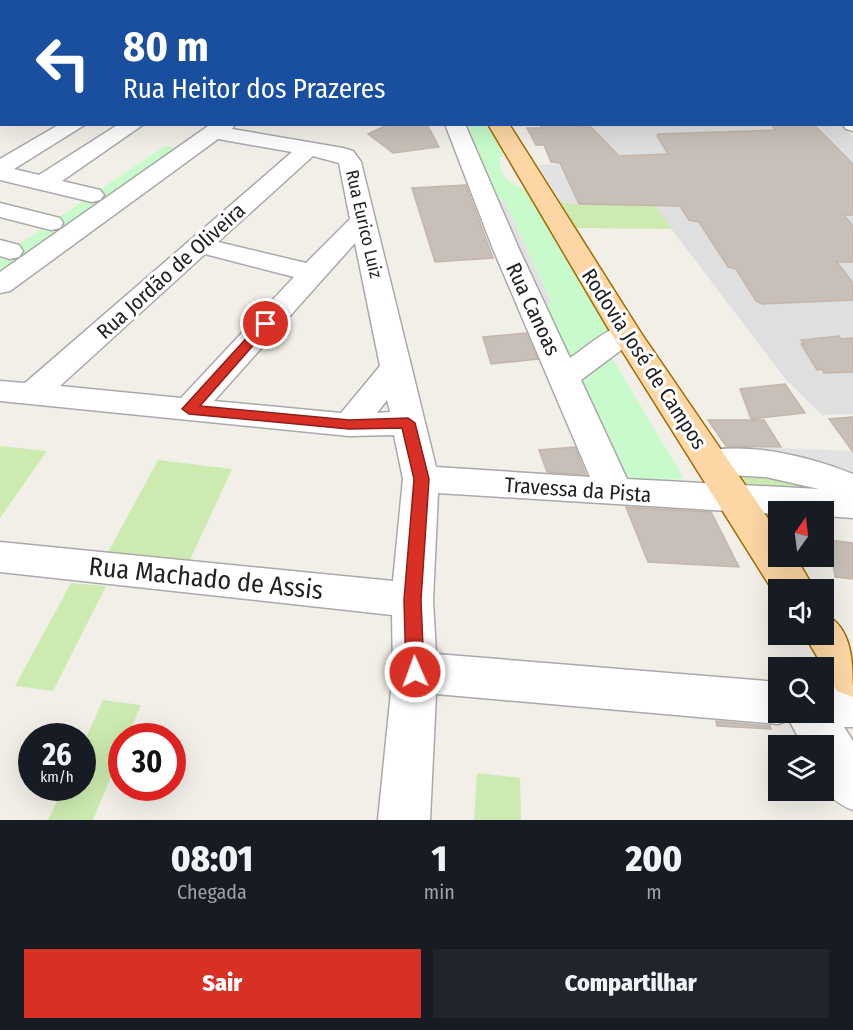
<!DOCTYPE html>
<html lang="pt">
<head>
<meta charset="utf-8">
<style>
	:root { --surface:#171b24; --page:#20242c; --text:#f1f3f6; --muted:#9ea1a6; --accent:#d93025 }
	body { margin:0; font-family:"Fira Sans Condensed",sans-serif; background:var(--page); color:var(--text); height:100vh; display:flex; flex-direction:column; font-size:22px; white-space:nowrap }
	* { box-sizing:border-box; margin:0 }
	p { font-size:20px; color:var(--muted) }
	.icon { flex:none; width:33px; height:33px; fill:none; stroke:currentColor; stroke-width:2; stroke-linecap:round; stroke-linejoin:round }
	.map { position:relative; height:820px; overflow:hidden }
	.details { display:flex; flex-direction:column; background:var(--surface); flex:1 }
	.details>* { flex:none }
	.top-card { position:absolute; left:0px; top:0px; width:854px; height:126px; box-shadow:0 6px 24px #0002; background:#1a4fa0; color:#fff; overflow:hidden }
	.needle { width:39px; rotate:14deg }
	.buttons { position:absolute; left:768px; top:501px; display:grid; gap:12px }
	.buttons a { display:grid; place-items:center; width:66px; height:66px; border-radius:0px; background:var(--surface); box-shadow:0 6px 24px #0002; font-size:30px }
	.speed { position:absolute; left:18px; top:723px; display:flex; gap:12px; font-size:30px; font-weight:700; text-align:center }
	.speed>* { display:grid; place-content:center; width:78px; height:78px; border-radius:50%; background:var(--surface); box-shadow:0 6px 24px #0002; line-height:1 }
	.speed small { font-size:15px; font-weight:400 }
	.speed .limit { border:9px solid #d22; background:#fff; color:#111 }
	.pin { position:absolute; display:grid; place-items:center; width:51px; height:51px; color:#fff; margin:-26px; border:3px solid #fff; border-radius:50%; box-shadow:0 2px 6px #0007 }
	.me { position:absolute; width:66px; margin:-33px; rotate:358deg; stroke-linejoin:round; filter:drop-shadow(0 0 4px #0008) }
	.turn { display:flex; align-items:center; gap:21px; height:126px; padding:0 24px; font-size:27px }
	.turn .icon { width:78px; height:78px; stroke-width:2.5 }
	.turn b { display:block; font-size:42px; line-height:51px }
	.eta { display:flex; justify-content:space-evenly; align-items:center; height:102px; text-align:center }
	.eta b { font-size:36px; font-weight:800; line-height:42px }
	.button { display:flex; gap:12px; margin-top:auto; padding:12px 24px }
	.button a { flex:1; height:69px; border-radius:0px; background:var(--accent); color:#fff; font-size:24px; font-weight:800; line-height:69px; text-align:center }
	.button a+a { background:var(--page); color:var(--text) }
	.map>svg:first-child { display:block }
</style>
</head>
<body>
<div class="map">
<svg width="853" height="820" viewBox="0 0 853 820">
	<rect width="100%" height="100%" fill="#f2efe9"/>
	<!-- residential -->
	<path fill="#e0dfdf" d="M 840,124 L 853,136 L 853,414 L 822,415 L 787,381 L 606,143 L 589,125 Z"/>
	<!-- grass -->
	<path fill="#cdebb0" d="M 561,203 L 654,205 L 672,229 L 576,228 Z
		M 0,446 L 47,451 L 0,518 Z
		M 158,460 L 232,469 L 189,562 L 106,556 Z
		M 735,472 L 818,485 L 744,489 Z
		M 71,583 L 106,586 L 53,691 L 15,686 Z
		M 103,700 L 141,705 L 128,736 L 122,736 L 121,752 L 93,820 L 48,820 L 63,788 L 82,788 L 83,744 Z
		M 477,773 L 520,778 L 521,820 L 474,820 Z"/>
	<!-- park -->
	<path fill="#c8facc" d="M 458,125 L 498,125 L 512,149 L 500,158 L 501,173 L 510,182 L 543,199 L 626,333 L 564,377 L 531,304 L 552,302 L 504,200 L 487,201 Z
		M 165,146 L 189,151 L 0,285 L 0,257 Z
		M 610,354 L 684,479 L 623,481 L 578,377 Z"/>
	<!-- parking -->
	<path fill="#e2e2e2" d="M 599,163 L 570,184 L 579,204 L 561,203 L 538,165 Z
		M 504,200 L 552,303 L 531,304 L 487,201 Z
		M 726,446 L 853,451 L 853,475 L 834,467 L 782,453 L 734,452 Z"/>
	<!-- building -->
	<path fill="#c7bfb8" stroke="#c4b6ab" stroke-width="1.5" d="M 389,124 L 427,124 L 439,147 L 393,153 L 368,134 Z
		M 540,124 L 591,127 L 619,156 L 668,154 L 657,136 L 658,134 L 775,130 L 771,124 L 813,124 L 853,164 L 853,215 L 844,215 L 853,226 L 853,262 L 837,262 L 853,283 L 853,300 L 762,304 L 756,301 L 736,269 L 728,267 L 699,222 L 689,220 L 680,206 L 579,204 L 560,163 L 551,162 L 544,145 L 536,145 L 527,128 L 542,128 Z
		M 466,185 L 493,258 L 435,262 L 412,188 Z
		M 526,333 L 538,359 L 491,364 L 483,337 Z
		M 839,336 L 841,339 L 853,338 L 853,372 L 824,373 L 822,369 L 817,370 L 801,344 L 804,344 L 801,340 Z
		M 785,384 L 805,413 L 751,419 L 740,389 Z
		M 853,417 L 853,452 L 829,419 Z
		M 708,420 L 764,420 L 781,447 L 726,446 Z
		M 575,447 L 586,475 L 547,472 L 539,450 Z
		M 626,507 L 711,512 L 739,567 L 648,562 Z
		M 829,540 L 853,543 L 853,579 L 835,577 Z
		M 716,721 L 770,726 L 771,729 L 717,726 Z"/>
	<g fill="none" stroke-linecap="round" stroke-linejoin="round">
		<defs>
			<path id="minor" d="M 21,0 L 39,0 L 20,2 Z
				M 358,0 L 373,0 L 357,2 Z
				M 705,0 L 719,0 L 719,2 L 705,2 Z
				M 808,0 L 839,0 L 840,2 L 809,2 Z
				M 0,6 L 2,6 L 0,16 Z
				M 0,38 L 2,38 L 0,49 Z
				M 852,56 L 853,56 L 853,66 L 852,66 Z
				M 0,85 L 2,86 L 2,98 L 0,97 Z
				M 0,109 L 2,109 L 2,121 L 0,121 Z
				M 852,118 L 853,118 L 853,131 L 846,129 L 842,124 L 852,124 Z
				M 60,124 L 86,124 L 14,169 L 39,175 L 119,124 L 144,124 L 62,181 L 100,190 L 104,195 L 100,200 L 92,202 L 0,180 L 0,159 Z
				M 211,124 L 235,124 L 232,129 L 343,148 L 353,151 L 361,162 L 436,467 L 590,477 L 493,249 L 445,124 L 465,124 L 519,249 L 570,358 C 590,345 612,321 636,327 L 641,333 L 636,339 L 581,380 L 627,479 L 819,489 L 766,477 L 711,474 L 699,471 L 693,462 L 699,453 C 743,440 811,457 853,474 L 853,518 L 824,516 L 824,512 L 778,512 L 778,514 L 438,493 L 433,600 L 436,654 L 778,682 L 778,712 L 824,712 L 824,685 L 853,685 L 853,727 L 844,727 L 853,741 L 853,810 C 819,797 824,778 824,746 L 803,746 L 789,720 L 778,724 L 436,694 L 430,820 L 378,820 L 393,672 L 392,615 L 0,572 L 0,542 L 393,581 L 403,479 L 394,435 L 349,436 L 0,401 L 0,381 L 25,383 L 292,152 L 218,139 L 10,291 L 0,293 L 0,272 ZM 313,156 L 339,163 L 350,219 L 306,263 L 218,242 ZM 355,243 L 380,366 L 341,413 L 214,401 ZM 205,254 L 294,277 L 181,398 L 60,386 ZM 387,400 L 390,412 L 377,413 Z
				M 0,203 L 60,218 L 63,223 L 60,228 L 51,230 L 0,217 Z
				M 0,240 L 19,245 L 23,251 L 19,257 L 10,259 L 0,256 Z"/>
			<path id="major" d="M 417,0 L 432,0 L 433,2 L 418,2 Z
				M 513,0 L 542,0 L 543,2 L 514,2 Z
				M 587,0 L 608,0 L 609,2 L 588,2 Z
				M 852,24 L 853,24 L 853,34 L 852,34 Z
				M 488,124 L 509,124 L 641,333 L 778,533 L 778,556 L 795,556 L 815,590 L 778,590 L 778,599 L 611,333 Z
				M 824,614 C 853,627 853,663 853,697 L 837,691 L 804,634 L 824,634 Z"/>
		</defs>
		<!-- minor casing -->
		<use href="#minor" stroke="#a9a9a9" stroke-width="3"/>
		<!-- major casing -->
		<use href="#major" stroke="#a06b00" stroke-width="3"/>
		<!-- minor -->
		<use href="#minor" fill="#fff" fill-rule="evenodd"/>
		<!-- major -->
		<use href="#major" fill="#fcd6a4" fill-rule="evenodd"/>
	</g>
	<!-- route -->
	<path fill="#d93025" stroke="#8d1f18" stroke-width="1.5" d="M 266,320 L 272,324 L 270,326 L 200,406 L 349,420 L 408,418 L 415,423 L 429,479 L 421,600 L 424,672 L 421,677 L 415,680 L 408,677 L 406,672 L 404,600 L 414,479 L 402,428 L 349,429 L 189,414 L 182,409 L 262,321 Z"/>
	<g text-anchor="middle" stroke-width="6" stroke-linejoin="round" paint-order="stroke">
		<!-- far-street labels -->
		<g font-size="18" fill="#222" stroke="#fff">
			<text transform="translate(364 224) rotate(77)" y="6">Rua Eurico Luiz</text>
		</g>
		<!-- street labels -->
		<g font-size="21" fill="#222" stroke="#fff">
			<text transform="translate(171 271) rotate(-42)" y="7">Rua Jordão de Oliveira</text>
			<text transform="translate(533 309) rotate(65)" y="7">Rua Canoas</text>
			<text transform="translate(644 359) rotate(57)" y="7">Rodovia José de Campos</text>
			<text transform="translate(578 490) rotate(4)" y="7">Travessa da Pista</text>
		</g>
		<!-- near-street labels -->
		<g font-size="26" fill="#222" stroke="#fff">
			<text transform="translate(206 578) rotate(6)" y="9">Rua Machado de Assis</text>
		</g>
	</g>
</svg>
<div class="buttons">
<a><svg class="needle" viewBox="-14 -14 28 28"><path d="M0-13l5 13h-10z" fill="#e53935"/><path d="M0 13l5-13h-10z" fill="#9ea1a6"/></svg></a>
<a><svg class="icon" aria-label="sound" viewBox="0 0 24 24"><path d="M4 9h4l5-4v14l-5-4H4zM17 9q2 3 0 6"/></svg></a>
<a><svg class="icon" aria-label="search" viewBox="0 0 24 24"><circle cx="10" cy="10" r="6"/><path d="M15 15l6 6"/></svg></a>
<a><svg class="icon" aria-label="layers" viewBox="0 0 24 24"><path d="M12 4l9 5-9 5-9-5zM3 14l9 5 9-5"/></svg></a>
</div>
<div class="speed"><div>26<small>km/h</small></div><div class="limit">30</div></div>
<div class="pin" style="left:266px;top:324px;background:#d93025"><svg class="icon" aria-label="arrive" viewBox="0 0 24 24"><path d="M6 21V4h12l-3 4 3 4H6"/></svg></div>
<svg class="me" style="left:415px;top:672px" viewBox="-20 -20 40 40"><circle r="17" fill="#d93025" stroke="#fff" stroke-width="3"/><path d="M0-11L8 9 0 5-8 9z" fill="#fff"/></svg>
<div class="top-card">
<div class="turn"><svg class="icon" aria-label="left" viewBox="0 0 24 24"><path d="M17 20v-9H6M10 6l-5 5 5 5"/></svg><div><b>80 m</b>Rua Heitor dos Prazeres</div></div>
</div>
</div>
<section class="details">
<div class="eta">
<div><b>08:01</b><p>Chegada</p></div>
<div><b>1</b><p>min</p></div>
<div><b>200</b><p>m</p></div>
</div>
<div class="button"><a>Sair</a><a>Compartilhar</a></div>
</section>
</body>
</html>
